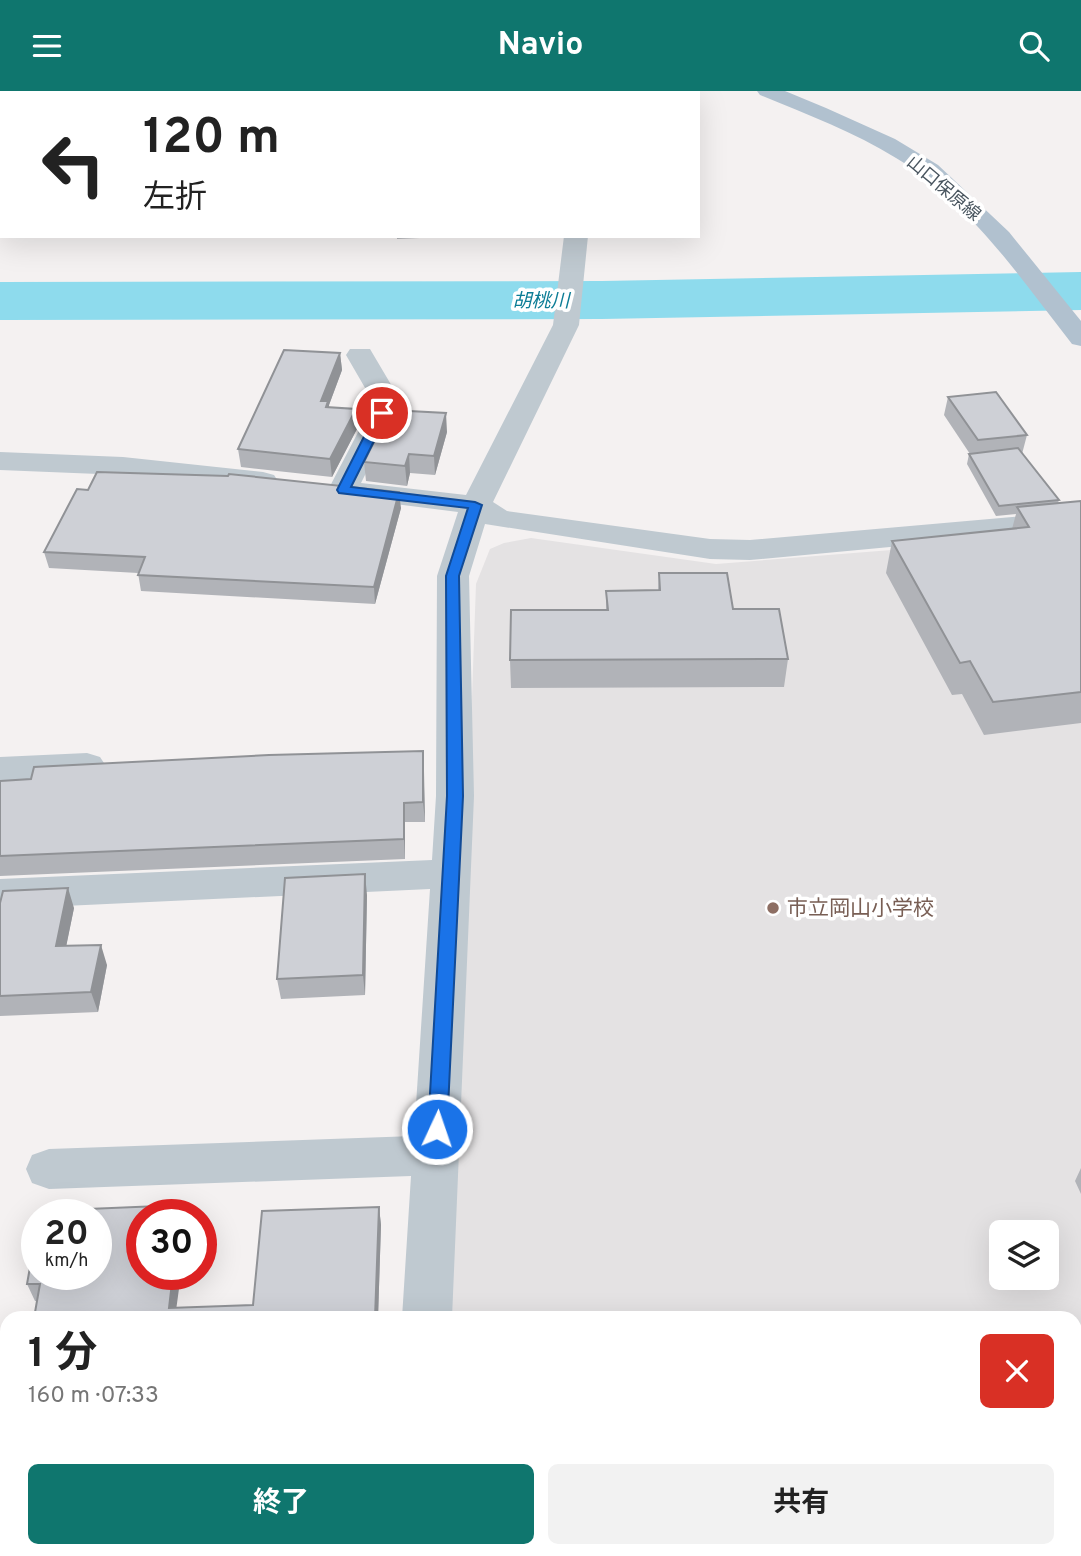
<!DOCTYPE html>
<html lang="ja">
<head>
<meta charset="utf-8">
<style>
	:root { --surface:#fff; --page:#f2f2f2; --text:#222; --muted:#767676; --accent:#0f766e }
	body { margin:0; font-family:Overpass,"Noto Sans JP",sans-serif; background:var(--page); color:var(--text); height:100vh; display:flex; flex-direction:column; font-size:26px; white-space:nowrap }
	* { box-sizing:border-box; margin:0 }
	p { font-size:23px; color:var(--muted) }
	.icon { flex:none; width:38px; height:38px; fill:none; stroke:currentColor; stroke-width:2; stroke-linecap:round; stroke-linejoin:round }
	.map { position:relative; flex:1; overflow:hidden }
	.panel { position:absolute; left:0px; top:1220px; width:1082px; height:247px; display:flex; flex-direction:column; background:var(--surface); border-radius:21px 21px 0 0; box-shadow:0 7px 28px #0002 }
	.panel>* { flex:none }
	.banner { position:absolute; left:0px; top:0px; width:700px; height:147px; box-shadow:0 7px 28px #0002; background:#fff; color:var(--text); overflow:hidden }
	.buttons { position:absolute; left:989px; top:1129px; display:grid; gap:14px }
	.buttons a { display:grid; place-items:center; width:70px; height:70px; border-radius:10px; background:var(--surface); box-shadow:0 7px 28px #0002; font-size:35px }
	.speed { position:absolute; left:21px; top:1108px; display:flex; gap:14px; font-size:35px; font-weight:700; text-align:center }
	.speed>* { display:grid; place-content:center; width:91px; height:91px; border-radius:50%; background:var(--surface); box-shadow:0 7px 28px #0002; line-height:1 }
	.speed small { font-size:18px; font-weight:400 }
	.speed .limit { border:10px solid #d22; background:#fff; color:#111 }
	.pin { position:absolute; display:grid; place-items:center; width:60px; height:60px; color:#fff; margin:-30px; border:4px solid #fff; border-radius:50%; box-shadow:0 2px 7px #0007 }
	.me { position:absolute; width:77px; margin:-38px; rotate:3deg; stroke-linejoin:round; filter:drop-shadow(0 0 5px #0008) }
	.turn { display:flex; align-items:center; gap:24px; height:147px; padding:0 28px; font-size:32px }
	.turn .icon { width:91px; height:91px; stroke-width:2.5 }
	.turn b { display:block; font-size:49px; line-height:60px }
	.round { display:grid; place-items:center; flex:none; width:74px; height:74px; border-radius:10px; background:var(--page) }
	.overview { display:flex; align-items:center; justify-content:space-between; height:119px; padding:0 28px }
	h1 { font-size:42px; font-weight:700; line-height:52px }
	.button { display:flex; gap:14px; margin-top:auto; padding:14px 28px }
	.button a { flex:1; height:80px; border-radius:10px; background:var(--accent); color:#fff; font-size:28px; font-weight:700; line-height:80px; text-align:center }
	.button a+a { background:var(--page); color:var(--text) }
	header { display:flex; justify-content:space-between; align-items:center; height:91px; padding:0 28px; background:var(--accent); color:#fff; font-size:32px; font-weight:700 }
	.map>svg:first-child { display:block }
</style>
</head>
<body>
<header><svg class="icon" aria-label="menu" viewBox="0 0 24 24"><path d="M4 6h16M4 12h16M4 18h16"/></svg>Navio<svg class="icon" aria-label="search" viewBox="0 0 24 24"><circle cx="10" cy="10" r="6"/><path d="M15 15l6 6"/></svg></header>
<div class="map">
<svg width="1081" height="1465" viewBox="0 0 1081 1465">
	<rect width="100%" height="100%" fill="#f4f1f1"/>
	<!-- education -->
	<path fill="#e4e2e3" fill-rule="evenodd" d="M 1081,444 L 1081,1465 L 442,1465 L 442,1460 L 1074,1460 L 1074,1227 L 450,1227 L 476,493 L 490,458 L 504,452 L 531,447 L 716,473 ZM 1001,1141 L 1046,1141 L 1046,1186 L 1001,1186 Z"/>
	<g fill="none" stroke-linecap="round" stroke-linejoin="round">
		<!-- river -->
		<path fill="#8edbed" fill-rule="evenodd" d="M 1081,181 L 1081,219 L 602,228 L 0,229 L 0,191 L 602,190 Z"/>
		<!-- minor -->
		<path fill="#bfc9d0" fill-rule="evenodd" d="M 561,0 L 581,0 L 581,2 L 561,2 Z
			M 564,145 L 588,145 L 579,234 L 493,411 L 507,420 L 710,448 L 750,449 L 1081,420 L 1081,438 L 750,469 L 710,468 L 485,433 L 469,485 L 474,705 L 452,1227 L 402,1227 L 411,1085 L 49,1098 L 32,1092 L 26,1078 L 32,1064 L 49,1058 L 414,1045 L 430,798 L 0,818 L 0,788 L 432,769 L 436,705 L 437,485 L 458,421 L 332,405 L 328,399 L 368,322 L 368,302 L 346,264 L 350,258 L 370,258 L 396,302 L 396,322 L 361,392 L 466,404 L 553,234 Z
			M 0,361 L 123,366 L 263,381 L 274,384 L 278,390 L 274,396 L 263,399 L 123,384 L 0,379 Z
			M 87,662 L 100,666 L 106,675 L 100,684 L 87,688 L 0,692 L 0,666 Z
			M 386,1460 L 442,1460 L 441,1465 L 385,1465 Z"/>
		<!-- major -->
		<path fill="#b1c1cf" fill-rule="evenodd" d="M 757,0 L 785,0 L 826,17 L 895,48 L 938,74 L 1009,141 L 1081,230 L 1081,255 L 1072,253 C 1020,186 969,111 896,67 C 854,41 806,23 760,4 Z"/>
	</g>
	<!-- wall -->
	<path fill="#b1b3b8" d="M 397,145 L 442,145 L 442,146 L 397,148 Z
		M 340,262 L 342,279 L 329,314 L 329,316 L 358,336 L 332,386 L 241,376 L 238,358 Z
		M 948,306 L 1027,344 L 1022,363 L 1059,409 L 1058,412 L 1081,410 L 1081,632 L 984,644 L 962,603 L 952,604 L 886,482 L 892,450 L 1012,438 L 1016,423 L 996,425 L 967,373 L 969,363 L 970,363 L 944,324 Z
		M 447,341 L 435,384 L 410,382 L 407,395 L 366,390 L 364,371 Z
		M 228,385 L 401,417 L 375,513 L 141,500 L 138,482 L 49,477 L 44,461 L 88,399 Z
		M 659,482 L 733,518 L 788,568 L 784,596 L 511,597 L 510,569 L 606,519 L 606,500 L 658,499 Z
		M 423,660 L 425,731 L 405,731 L 405,768 L 0,785 L 0,690 Z
		M 367,804 L 365,904 L 281,908 L 277,888 Z
		M 0,812 L 74,817 L 66,855 L 107,874 L 98,921 L 0,925 Z
		M 1081,1077 L 1081,1103 L 1075,1090 Z
		M 379,1116 L 381,1134 L 378,1227 L 34,1227 L 37,1210 L 35,1210 L 27,1193 L 37,1137 L 177,1217 L 253,1214 Z"/>
	<!-- shaded-wall -->
	<path fill="#909296" d="M 340,262 L 342,279 L 329,314 L 330,328 L 321,310 Z
		M 356,318 L 358,336 L 332,386 L 330,368 Z
		M 446,322 L 447,341 L 435,384 L 434,365 Z
		M 409,363 L 410,382 L 407,395 L 405,375 Z
		M 399,401 L 401,417 L 375,513 L 374,496 Z
		M 423,660 L 424,680 L 425,731 L 423,711 Z
		M 404,712 L 405,731 L 405,768 L 404,748 Z
		M 365,783 L 367,804 L 365,904 L 363,884 Z
		M 68,797 L 74,817 L 62,876 L 56,855 Z
		M 101,854 L 107,874 L 98,921 L 91,901 Z
		M 379,1116 L 381,1134 L 378,1227 L 375,1227 Z
		M 173,1183 L 181,1183 L 175,1227 L 169,1217 Z
		M 188,1460 L 195,1460 L 195,1465 L 187,1465 Z"/>
	<!-- building -->
	<path fill="#ced0d6" stroke="#909296" stroke-width="2" d="M 361,0 L 440,0 L 440,2 L 359,2 Z
		M 284,259 L 340,262 L 321,310 L 328,310 L 326,316 L 356,318 L 330,368 L 238,358 Z
		M 996,301 L 1027,344 L 978,349 L 948,306 Z
		M 390,319 L 446,322 L 434,365 L 409,363 L 405,375 L 364,371 Z
		M 1018,357 L 1059,409 L 999,415 L 969,363 Z
		M 97,381 L 228,385 L 229,383 L 399,401 L 374,496 L 138,484 L 145,466 L 44,461 L 77,398 L 88,399 Z
		M 1081,410 L 1081,601 L 993,611 L 970,570 L 960,572 L 892,450 L 1029,436 L 1017,416 Z
		M 659,482 L 727,482 L 733,518 L 779,518 L 788,568 L 510,569 L 511,519 L 608,519 L 606,500 L 660,499 Z
		M 423,660 L 423,711 L 404,712 L 404,748 L 0,765 L 0,690 L 31,688 L 34,676 L 269,664 Z
		M 365,783 L 363,884 L 277,888 L 285,787 Z
		M 68,797 L 56,855 L 101,854 L 91,901 L 0,905 L 0,812 L 3,800 Z
		M 183,1114 L 182,1124 L 142,1124 L 142,1183 L 173,1183 L 169,1217 L 253,1214 L 262,1120 L 379,1116 L 375,1227 L 34,1227 L 40,1193 L 27,1193 L 37,1137 L 37,1183 L 96,1183 L 96,1124 L 39,1124 L 40,1120 Z
		M 71,1460 L 188,1460 L 187,1465 L 70,1465 Z"/>
	<!-- route -->
	<path fill="#1a73e8" stroke="#114b97" stroke-width="2" d="M 382,318 L 388,322 L 351,396 L 475,411 L 482,414 L 459,485 L 463,705 L 447,1038 L 444,1044 L 430,1044 L 428,1038 L 447,705 L 446,485 L 468,417 L 339,402 L 337,399 L 376,322 Z"/>
	<!-- markers -->
	<circle fill="#8d6e63" stroke="#fff" stroke-width="2.5" cx="773" cy="817" r="7"/>
	<g text-anchor="middle" stroke-width="7" stroke-linejoin="round" paint-order="stroke">
		<!-- far-street labels -->
		<g font-size="18" fill="#49555f" stroke="#fff">
			<text transform="translate(944 97) rotate(40)" y="6">山口保原線</text>
		</g>
		<!-- far-water labels -->
		<g font-size="19" font-style="italic" fill="#0d7d96" stroke="#fff">
			<text x="541" y="216">胡桃川</text>
		</g>
		<!-- education labels -->
		<g font-size="21" fill="#785e54" stroke="#fff" text-anchor="start">
			<text x="787" y="824">市立岡山小学校</text>
		</g>
	</g>
</svg>
<div class="buttons">
<a><svg class="icon" aria-label="layers" viewBox="0 0 24 24"><path d="M12 4l9 5-9 5-9-5zM3 14l9 5 9-5"/></svg></a>
</div>
<div class="speed"><div>20<small>km/h</small></div><div class="limit">30</div></div>
<div class="pin" style="left:382px;top:322px;background:#d93025"><svg class="icon" aria-label="arrive" viewBox="0 0 24 24"><path d="M6 21V4h12l-3 4 3 4H6"/></svg></div>
<svg class="me" style="left:437px;top:1038px" viewBox="-20 -20 40 40"><circle r="17" fill="#1a73e8" stroke="#fff" stroke-width="3"/><path d="M0-11L8 9 0 5-8 9z" fill="#fff"/></svg>
<div class="banner">
<div class="turn"><svg class="icon" aria-label="left" viewBox="0 0 24 24"><path d="M17 20v-9H6M10 6l-5 5 5 5"/></svg><div><b>120 m</b>左折</div></div>
</div>
<section class="panel">
<div class="overview"><div><h1>1 分</h1><p>160 m · 07:33</p></div><a class="round" style="background:#d93025;color:#fff"><svg class="icon" aria-label="close" viewBox="0 0 24 24"><path d="M6 6l12 12M18 6L6 18"/></svg></a></div>
<div class="button"><a>終了</a><a>共有</a></div>
</section>
</div>
</body>
</html>
